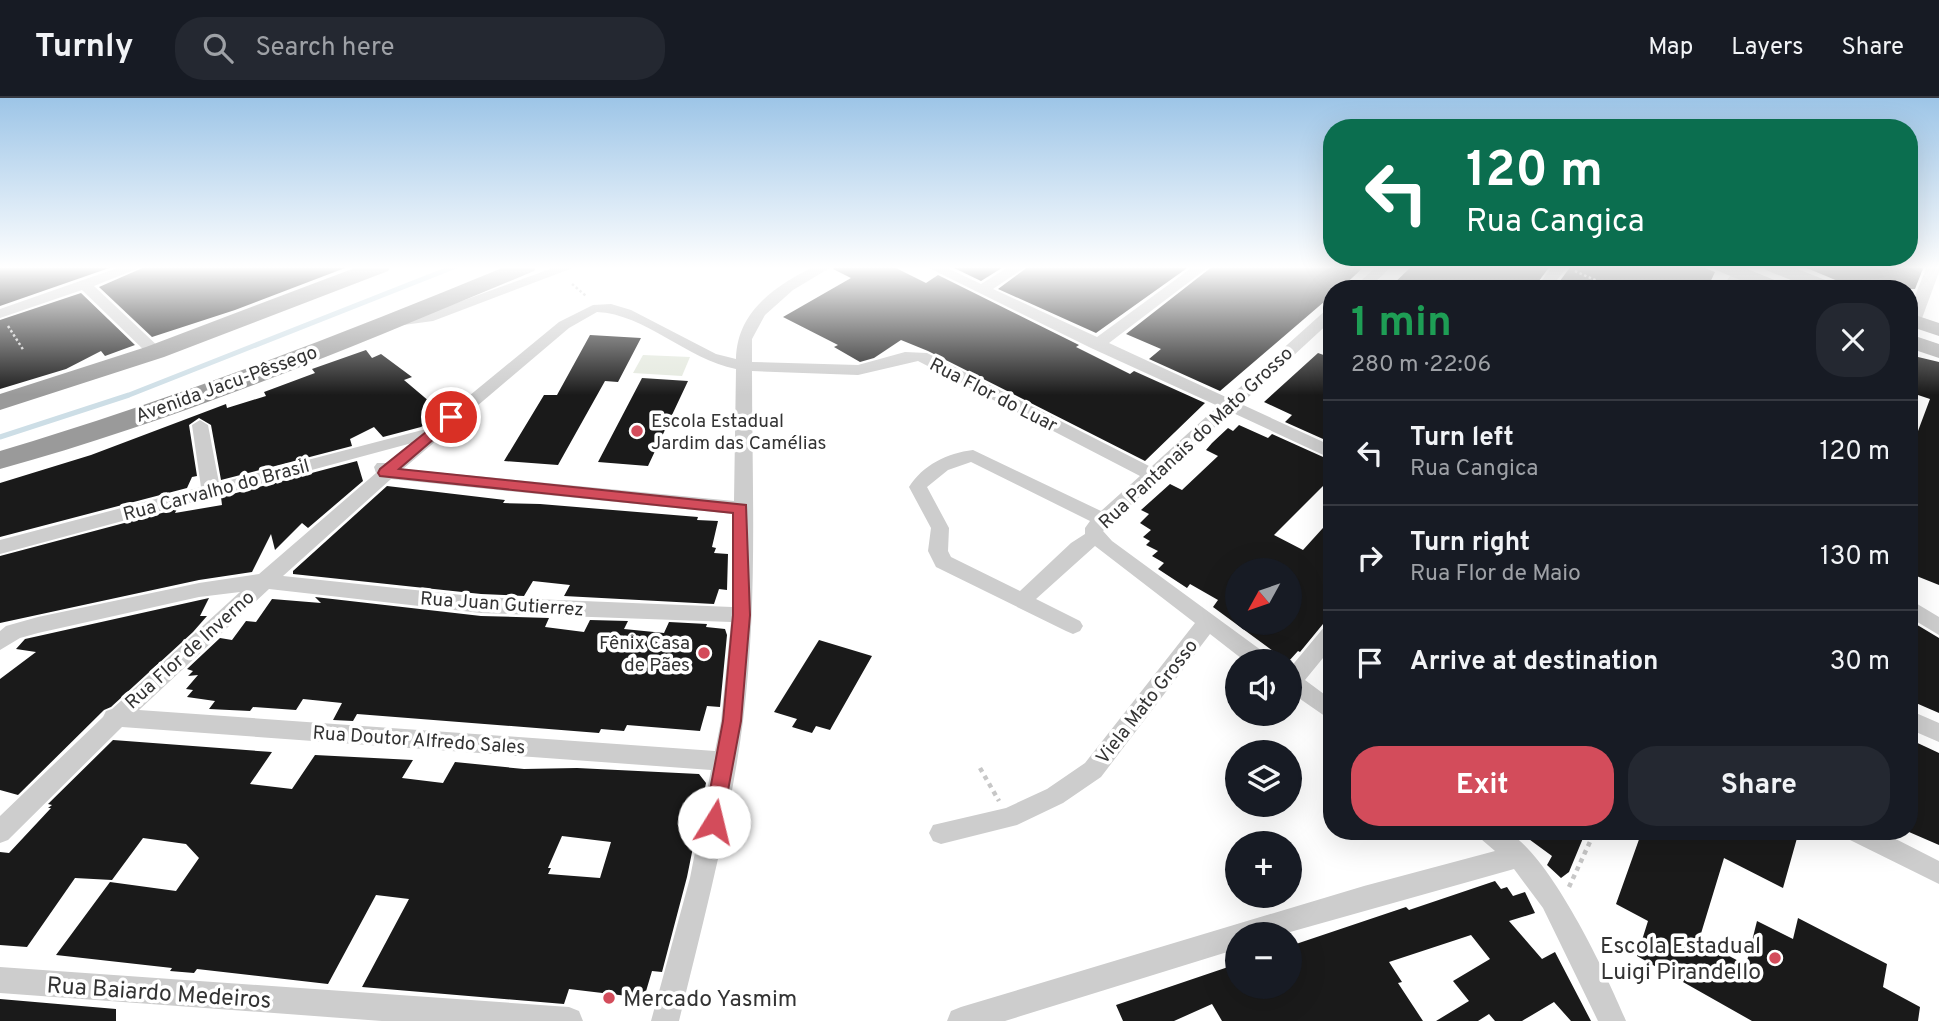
<!DOCTYPE html>
<html lang="en">
<head>
<meta charset="utf-8">
<style>
	:root { --surface:#171b24; --page:#242831; --text:#f1f3f6; --muted:#9ea1a6; --line:#363941; --accent:#d34c5b }
	body { margin:0; font-family:Overpass,sans-serif; background:var(--page); color:var(--text); height:100vh; display:flex; flex-direction:column; font-size:26px; white-space:nowrap }
	* { box-sizing:border-box; margin:0 }
	p { font-size:23px; color:var(--muted) }
	.icon { flex:none; width:38px; height:38px; fill:none; stroke:currentColor; stroke-width:2; stroke-linecap:round; stroke-linejoin:round }
	.map { position:relative; flex:1; overflow:hidden }
	.side { position:absolute; left:1323px; top:182px; width:595px; height:560px; display:flex; flex-direction:column; background:var(--surface); border-radius:28px; box-shadow:0 7px 28px #0002 }
	.side>* { flex:none }
	.hud { position:absolute; left:1323px; top:21px; width:595px; height:147px; border-radius:28px; box-shadow:0 7px 28px #0002; background:#0b6e4f; color:#fff; overflow:hidden }
	.needle { width:46px; rotate:230deg }
	.tools { position:absolute; left:1225px; top:460px; display:grid; gap:14px }
	.tools a { display:grid; place-items:center; width:77px; height:77px; border-radius:50%; background:var(--surface); box-shadow:0 7px 28px #0002; font-size:35px }
	.pin { position:absolute; display:grid; place-items:center; width:60px; height:60px; color:#fff; margin:-30px; border:4px solid #fff; border-radius:50%; box-shadow:0 2px 7px #0007 }
	.me { position:absolute; width:77px; margin:-38px; rotate:9deg; stroke-linejoin:round; filter:drop-shadow(0 0 5px #0008) }
	.turn { display:flex; align-items:center; gap:24px; height:147px; padding:0 28px; font-size:32px }
	.turn .icon { width:91px; height:91px; stroke-width:2.5 }
	.turn b { display:block; font-size:49px; line-height:60px }
	.round { display:grid; place-items:center; flex:none; width:74px; height:74px; border-radius:28px; background:var(--page) }
	.head { display:flex; align-items:center; justify-content:space-between; height:119px; padding:0 28px }
	h1 { font-size:42px; font-weight:700; line-height:52px; color:#1e9e55 }
	.action { display:flex; gap:14px; margin-top:auto; padding:14px 28px }
	.action a { flex:1; height:80px; border-radius:28px; background:var(--accent); color:#fff; font-size:28px; font-weight:700; line-height:80px; text-align:center }
	.action a+a { background:var(--page); color:var(--text) }
	ul { padding:0; list-style:none }
	li { display:flex; align-items:center; gap:21px; height:105px; padding:0 28px; border-top:2px solid var(--line) }
	li div { flex:1 }
	li b { display:block; font-size:26px }
	li em { font-style:normal }
	header { display:flex; align-items:center; gap:42px; box-sizing:border-box; height:98px; padding:0 35px; background:var(--surface); border-bottom:2px solid var(--line) }
	header strong { font-size:33px }
	nav { display:flex; gap:38px; margin-inline-start:auto; font-size:24px }
	.search { width:490px; height:63px; background:var(--page); display:flex; align-items:center; gap:18px; box-sizing:border-box; padding:0 24px; border-radius:28px; color:var(--muted); font-size:26px }
	.map>svg:first-child { display:block }
</style>
</head>
<body>
<header>
<strong>Turnly</strong>
<div class="search"><svg class="icon" aria-label="search" viewBox="0 0 24 24"><circle cx="10" cy="10" r="6"/><path d="M15 15l6 6"/></svg>Search here</div>
<nav><a>Map</a><a>Layers</a><a>Share</a></nav>
</header>
<div class="map">
<svg width="1939" height="923" viewBox="0 0 1939 923">
	<rect width="100%" height="100%" fill="#fff"/>
	<!-- green -->
	<path fill="#e3e8dd" d="M 643,257 L 690,259 L 682,278 L 633,275 Z"/>
	<g fill="none" stroke-linecap="round" stroke-linejoin="round">
		<!-- stream -->
		<path stroke="#cddee6" stroke-width="5" d="M 0,339 L 129,297 L 456,168"/>
	</g>
	<!-- building -->
	<path fill="#1a1a1a" fill-rule="evenodd" d="M 0,168 L 115,168 L 0,208 Z
		M 147,168 L 345,168 L 345,170 L 235,212 L 152,239 L 99,189 Z
		M 835,168 L 892,168 L 926,185 L 938,177 L 1079,247 L 1076,249 L 1130,276 L 1134,273 L 1205,305 L 1145,363 L 928,253 L 901,242 L 874,260 L 860,264 L 834,249 L 838,247 L 783,219 L 851,180 L 833,171 Z
		M 954,168 L 1005,168 L 981,183 L 952,169 Z
		M 1029,168 L 1190,168 L 1096,235 L 998,191 Z
		M 1213,168 L 1365,168 L 1340,191 L 1332,191 L 1332,197 L 1220,293 L 1149,261 L 1161,251 L 1126,236 Z
		M 1412,168 L 1550,168 L 1533,191 L 1388,191 Z
		M 1571,168 L 1700,168 L 1715,174 L 1707,191 L 1554,191 Z
		M 1802,168 L 1924,168 L 1915,191 L 1857,191 Z
		M 81,195 L 135,247 L 105,258 L 101,253 L 66,271 L 0,291 L 0,222 Z
		M 590,237 L 641,240 L 618,284 L 605,283 L 558,367 L 504,363 L 544,297 L 557,297 Z
		M 366,252 L 372,260 L 381,256 L 412,279 L 404,282 L 443,315 L 421,329 L 383,339 L 374,329 L 350,341 L 352,348 L 221,382 L 211,327 L 199,320 L 189,327 L 197,378 L 192,379 L 187,390 L 0,439 L 0,385 L 91,357 L 226,306 L 227,310 L 266,298 L 264,294 L 315,275 L 312,271 Z
		M 1318,255 L 1332,260 L 1332,345 L 1285,324 L 1292,317 L 1264,304 Z
		M 1918,259 L 1939,264 L 1939,487 L 1909,475 L 1909,330 L 1918,333 L 1930,301 L 1909,294 L 1909,283 Z
		M 642,280 L 688,283 L 648,368 L 598,364 Z
		M 1239,327 L 1268,340 L 1272,336 L 1332,363 L 1332,379 L 1274,437 L 1303,452 L 1332,420 L 1332,524 L 1323,526 L 1300,554 L 1298,553 L 1288,564 L 1213,509 L 1218,502 L 1190,486 L 1187,490 L 1158,471 L 1164,465 L 1152,458 L 1158,453 L 1146,447 L 1150,443 L 1143,439 L 1151,432 L 1140,425 L 1149,416 L 1141,412 L 1170,386 L 1182,392 L 1218,358 L 1206,352 L 1212,345 L 1228,330 L 1233,333 ZM 1237,472 L 1290,472 L 1290,525 L 1237,525 Z
		M 357,363 L 363,383 L 308,430 L 302,425 L 275,452 L 271,436 L 252,474 L 199,482 L 0,525 L 0,458 L 177,411 L 175,415 L 222,407 L 221,399 Z
		M 387,388 L 505,402 L 503,405 L 540,406 L 698,419 L 697,422 L 718,423 L 712,449 L 716,450 L 714,455 L 728,456 L 727,492 L 719,491 L 714,506 L 564,498 L 570,487 L 533,483 L 524,498 L 481,496 L 293,476 L 293,473 Z
		M 315,499 L 481,518 L 549,520 L 545,529 L 584,534 L 590,522 L 628,523 L 624,531 L 664,535 L 669,524 L 707,526 L 706,529 L 725,531 L 727,537 L 720,609 L 707,608 L 700,633 L 627,627 L 624,633 L 601,631 L 599,635 L 357,616 L 353,623 L 333,622 L 342,605 L 303,601 L 296,612 L 253,609 L 250,613 L 209,611 L 215,603 L 187,599 L 193,592 L 186,591 L 198,577 L 188,578 L 193,573 L 187,571 L 220,540 L 232,542 L 246,523 L 256,524 L 272,501 L 321,505 Z
		M 209,500 L 200,518 L 207,518 L 193,534 L 111,609 L 104,612 L 18,697 L 0,692 L 0,581 L 36,554 L 16,551 L 25,541 Z
		M 1909,522 L 1939,540 L 1939,615 L 1909,602 Z
		M 819,542 L 872,558 L 830,632 L 816,628 L 812,635 L 792,629 L 797,621 L 774,614 Z
		M 1909,641 L 1939,655 L 1939,747 L 1909,734 Z
		M 113,642 L 272,654 L 250,686 L 292,691 L 315,657 L 413,662 L 402,680 L 443,685 L 455,664 L 524,671 L 577,670 L 699,676 L 706,685 L 687,779 L 662,874 L 652,873 L 644,900 L 569,891 L 564,906 L 362,889 L 409,801 L 376,797 L 328,886 L 197,871 L 194,875 L 170,873 L 172,870 L 56,857 L 110,784 L 176,793 L 199,760 L 186,746 L 143,740 L 112,782 L 75,780 L 27,849 L 0,847 L 0,754 L 9,755 L 51,710 L 48,710 L 52,707 L 48,706 ZM 562,738 L 611,744 L 600,780 L 548,776 L 551,770 L 548,770 Z
		M 1518,733 L 1586,733 L 1569,774 L 1561,780 L 1547,767 L 1552,758 Z
		M 1642,733 L 1799,733 L 1783,790 L 1724,760 L 1699,842 L 1746,867 L 1757,823 L 1793,841 L 1798,820 L 1887,866 L 1883,889 L 1920,909 L 1918,923 L 1752,923 L 1637,858 L 1648,823 L 1616,806 Z
		M 1495,783 L 1501,791 L 1507,789 L 1513,798 L 1525,794 L 1535,815 L 1509,823 L 1542,861 L 1555,854 L 1591,923 L 1571,923 L 1554,904 L 1522,923 L 1495,923 L 1489,916 L 1478,923 L 1436,923 L 1469,903 L 1453,883 L 1490,861 L 1471,837 L 1389,864 L 1402,884 L 1398,885 L 1423,923 L 1222,923 L 1212,906 L 1174,923 L 1123,923 L 1116,907 L 1237,866 L 1237,889 L 1290,889 L 1290,848 L 1406,809 L 1409,812 Z
		M 0,901 L 116,911 L 116,923 L 0,923 Z"/>
	<g fill="none" stroke-linecap="round" stroke-linejoin="round">
		<!-- path-far1 -->
		<path stroke="#c7c7c7" stroke-width="2.5" stroke-dasharray="2.5 2.5" stroke-linecap="butt" d="M 1575,173 L 1615,191
			M 572,186 L 586,198
			M 8,228 L 24,253"/>
		<!-- path -->
		<path stroke="#c7c7c7" stroke-width="4.5" stroke-dasharray="4.5 4.5" stroke-linecap="butt" d="M 980,670 L 999,703
			M 1569,789 L 1595,733"/>
		<!-- minor -->
		<path fill="#cdcdcd" fill-rule="evenodd" d="M 123,168 L 144,168 L 94,188 L 161,251 L 163,254 L 161,257 L 149,257 L 82,192 L 0,220 L 0,211 Z
			M 558,168 L 578,168 L 433,223 L 396,228 L 388,223 L 396,218 L 426,216 Z
			M 815,168 L 833,168 L 793,192 L 765,217 L 752,241 L 752,264 L 858,267 L 905,254 L 927,255 L 1151,369 L 1218,308 L 1091,250 L 925,168 L 943,168 L 981,186 L 1010,168 L 1027,168 L 993,191 L 1097,239 L 1194,168 L 1210,168 L 1109,245 L 1228,300 L 1327,211 L 1332,210 L 1332,222 L 1241,306 L 1332,348 L 1332,361 L 1231,314 L 1103,433 L 1112,443 L 1269,558 L 1272,564 L 1246,564 L 1210,536 L 1101,679 L 1063,705 L 1017,727 L 941,746 L 933,743 L 929,735 L 933,727 L 1006,710 L 1047,691 L 1085,665 L 1195,525 L 1095,448 L 1036,501 L 1080,523 L 1083,528 L 1080,533 L 1073,536 L 1066,533 L 936,469 L 928,453 L 931,430 L 909,389 C 923,367 947,355 973,352 L 1101,413 L 1140,378 L 918,263 L 858,277 L 752,273 C 752,389 758,507 743,623 C 730,724 703,824 679,923 L 651,923 L 690,780 L 711,672 L 122,629 L 8,742 L 0,745 L 0,718 L 103,619 L 106,613 L 112,611 L 240,494 L 199,499 L 38,535 L 20,540 L 0,552 L 0,533 L 6,528 L 38,519 L 199,485 L 259,476 L 376,375 L 374,369 L 377,365 L 388,365 L 412,345 L 0,456 L 0,442 L 201,389 L 192,327 L 200,322 L 208,327 L 219,385 L 430,330 L 559,224 L 593,207 L 611,206 L 631,212 L 716,256 L 736,261 C 737,213 775,188 815,168 ZM 597,214 C 645,216 686,261 736,271 L 734,403 L 403,371 L 569,230 ZM 971,364 L 1090,423 L 1085,430 L 1085,436 L 1071,445 L 1020,493 L 951,459 L 948,453 L 949,430 L 927,389 L 948,372 ZM 391,381 L 734,416 L 732,509 L 481,499 L 283,478 ZM 269,491 L 481,515 L 731,524 L 721,623 L 715,653 L 139,612 Z
			M 1377,168 L 1392,168 L 1368,191 L 1352,191 Z
			M 1553,168 L 1568,168 L 1550,191 L 1535,191 Z
			M 1927,168 L 1939,168 L 1939,174 L 1921,223 L 1918,226 L 1909,227 L 1909,213 Z
			M 1740,171 L 1747,175 L 1735,191 L 1720,191 L 1735,172 Z
			M 1909,501 L 1939,519 L 1939,537 L 1909,519 Z
			M 1332,526 L 1332,549 L 1305,582 L 1332,602 L 1332,623 L 1290,594 L 1290,570 L 1325,528 Z
			M 1909,612 L 1939,625 L 1939,644 L 1909,631 Z
			M 1477,733 C 1486,733 1501,731 1509,735 C 1551,759 1607,877 1626,923 L 1598,923 L 1543,810 L 1514,771 L 1283,836 L 1237,836 L 1237,851 L 1005,923 L 947,923 L 951,913 L 961,909 L 1364,788 L 1495,753 L 1481,741 Z
			M 1844,733 L 1880,733 L 1939,763 L 1939,786 L 1848,741 Z
			M 0,869 L 569,909 L 579,913 L 583,923 L 382,923 L 0,895 Z"/>
		<!-- major -->
		<path fill="#ababab" fill-rule="evenodd" d="M 1713,168 L 1740,168 L 1787,187 L 1790,191 L 1762,191 L 1716,172 Z
			M 1763,168 L 1790,168 L 1838,187 L 1841,191 L 1813,191 L 1766,172 Z
			M 1909,215 L 1939,225 L 1939,238 L 1909,228 Z
			M 1909,236 L 1939,246 L 1939,260 L 1909,250 Z"/>
		<!-- highway -->
		<path fill="#9a9a9a" fill-rule="evenodd" d="M 360,168 L 391,168 L 388,173 L 164,259 L 0,312 L 0,296 L 146,249 Z
			M 507,168 L 537,168 L 534,173 C 360,246 183,321 0,371 L 0,353 C 173,301 341,237 507,168 Z"/>
	</g>
	<!-- sky -->
	<linearGradient id="sky" x2="0" y2="1"><stop stop-color="#9dc5e7"/><stop offset="0.57" stop-color="#fff"/><stop offset="1" stop-color="#fff" stop-opacity="0"/></linearGradient>
	<rect width="1939" height="297" fill="url(#sky)"/>
	<!-- route -->
	<path fill="#d34c5b" stroke="#89313b" stroke-width="2" d="M 451,314 L 458,319 L 456,322 L 399,371 L 746,407 L 750,517 L 741,623 L 721,730 L 714,733 L 707,730 L 704,724 L 723,623 L 733,517 L 733,415 L 380,378 L 378,375 L 380,371 Z"/>
	<!-- markers -->
	<g fill="#d34c5b" stroke="#fff" stroke-width="2.5">
		<circle cx="637" cy="333" r="7"/>
		<circle cx="704" cy="555" r="7"/>
		<circle cx="1775" cy="860" r="7"/>
		<circle cx="609" cy="900" r="7"/>
	</g>
	<g text-anchor="middle" stroke-width="7" stroke-linejoin="round" paint-order="stroke">
		<!-- street labels -->
		<g font-size="19" fill="#333" stroke="#fff">
			<text transform="translate(226 285) rotate(-20)" y="7">Avenida Jacu-Pêssego</text>
			<text transform="translate(994 296) rotate(27)" y="7">Rua Flor do Luar</text>
			<text transform="translate(1195 339) rotate(-43)" y="7">Rua Pantanais do Mato Grosso</text>
			<text transform="translate(216 391) rotate(-15)" y="7">Rua Carvalho do Brasil</text>
			<text transform="translate(502 505) rotate(4)" y="7">Rua Juan Gutierrez</text>
			<text transform="translate(189 551) rotate(-42)" y="7">Rua Flor de Inverno</text>
			<text transform="translate(1146 603) rotate(-52)" y="7">Viela Mato Grosso</text>
			<text transform="translate(419 641) rotate(4)" y="7">Rua Doutor Alfredo Sales</text>
		</g>
		<!-- poi labels -->
		<g font-size="19" fill="#333" stroke="#fff" text-anchor="start">
			<text x="651" y="329">Escola Estadual<tspan x="651" dy="22">Jardim das Camélias</tspan></text>
			<text x="690" y="551" text-anchor="end">Fênix Casa<tspan x="690" dy="22">de Pães</tspan></text>
		</g>
		<!-- near-poi labels -->
		<g font-size="23" fill="#333" stroke="#fff" text-anchor="end">
			<text x="1761" y="855">Escola Estadual<tspan x="1761" dy="26">Luigi Pirandello</tspan></text>
			<text x="623" y="908" text-anchor="start">Mercado Yasmim</text>
		</g>
		<!-- near-street labels -->
		<g font-size="23" fill="#333" stroke="#fff">
			<text transform="translate(159 894) rotate(4)" y="8">Rua Baiardo Medeiros</text>
		</g>
	</g>
</svg>
<div class="tools">
<a><svg class="needle" viewBox="-14 -14 28 28"><path d="M0-13l5 13h-10z" fill="#e53935"/><path d="M0 13l5-13h-10z" fill="#9ea1a6"/></svg></a>
<a><svg class="icon" aria-label="sound" viewBox="0 0 24 24"><path d="M4 9h4l5-4v14l-5-4H4zM17 9q2 3 0 6"/></svg></a>
<a><svg class="icon" aria-label="layers" viewBox="0 0 24 24"><path d="M12 4l9 5-9 5-9-5zM3 14l9 5 9-5"/></svg></a>
<a>+</a>
<a>−</a>
</div>
<div class="pin" style="left:451px;top:319px;background:#d93025"><svg class="icon" aria-label="arrive" viewBox="0 0 24 24"><path d="M6 21V4h12l-3 4 3 4H6"/></svg></div>
<svg class="me" style="left:714px;top:724px" viewBox="-20 -20 40 40"><circle r="19" fill="#fff"/><path d="M0-13L10 11 0 6-10 11z" fill="#d34c5b"/></svg>
<div class="hud">
<div class="turn"><svg class="icon" aria-label="left" viewBox="0 0 24 24"><path d="M17 20v-9H6M10 6l-5 5 5 5"/></svg><div><b>120 m</b>Rua Cangica</div></div>
</div>
<section class="side">
<div class="head"><div><h1>1 min</h1><p>280 m · 22:06</p></div><a class="round"><svg class="icon" aria-label="close" viewBox="0 0 24 24"><path d="M6 6l12 12M18 6L6 18"/></svg></a></div>
<ul>
<li><svg class="icon" aria-label="left" viewBox="0 0 24 24"><path d="M17 20v-9H6M10 6l-5 5 5 5"/></svg><div><b>Turn left</b><p>Rua Cangica</p></div><em>120 m</em></li>
<li><svg class="icon" aria-label="right" viewBox="0 0 24 24"><path d="M7 20v-9h11M14 6l5 5-5 5"/></svg><div><b>Turn right</b><p>Rua Flor de Maio</p></div><em>130 m</em></li>
<li><svg class="icon" aria-label="arrive" viewBox="0 0 24 24"><path d="M6 21V4h12l-3 4 3 4H6"/></svg><div><b>Arrive at destination</b></div><em>30 m</em></li>
</ul>
<div class="action"><a>Exit</a><a>Share</a></div>
</section>
</div>
</body>
</html>
